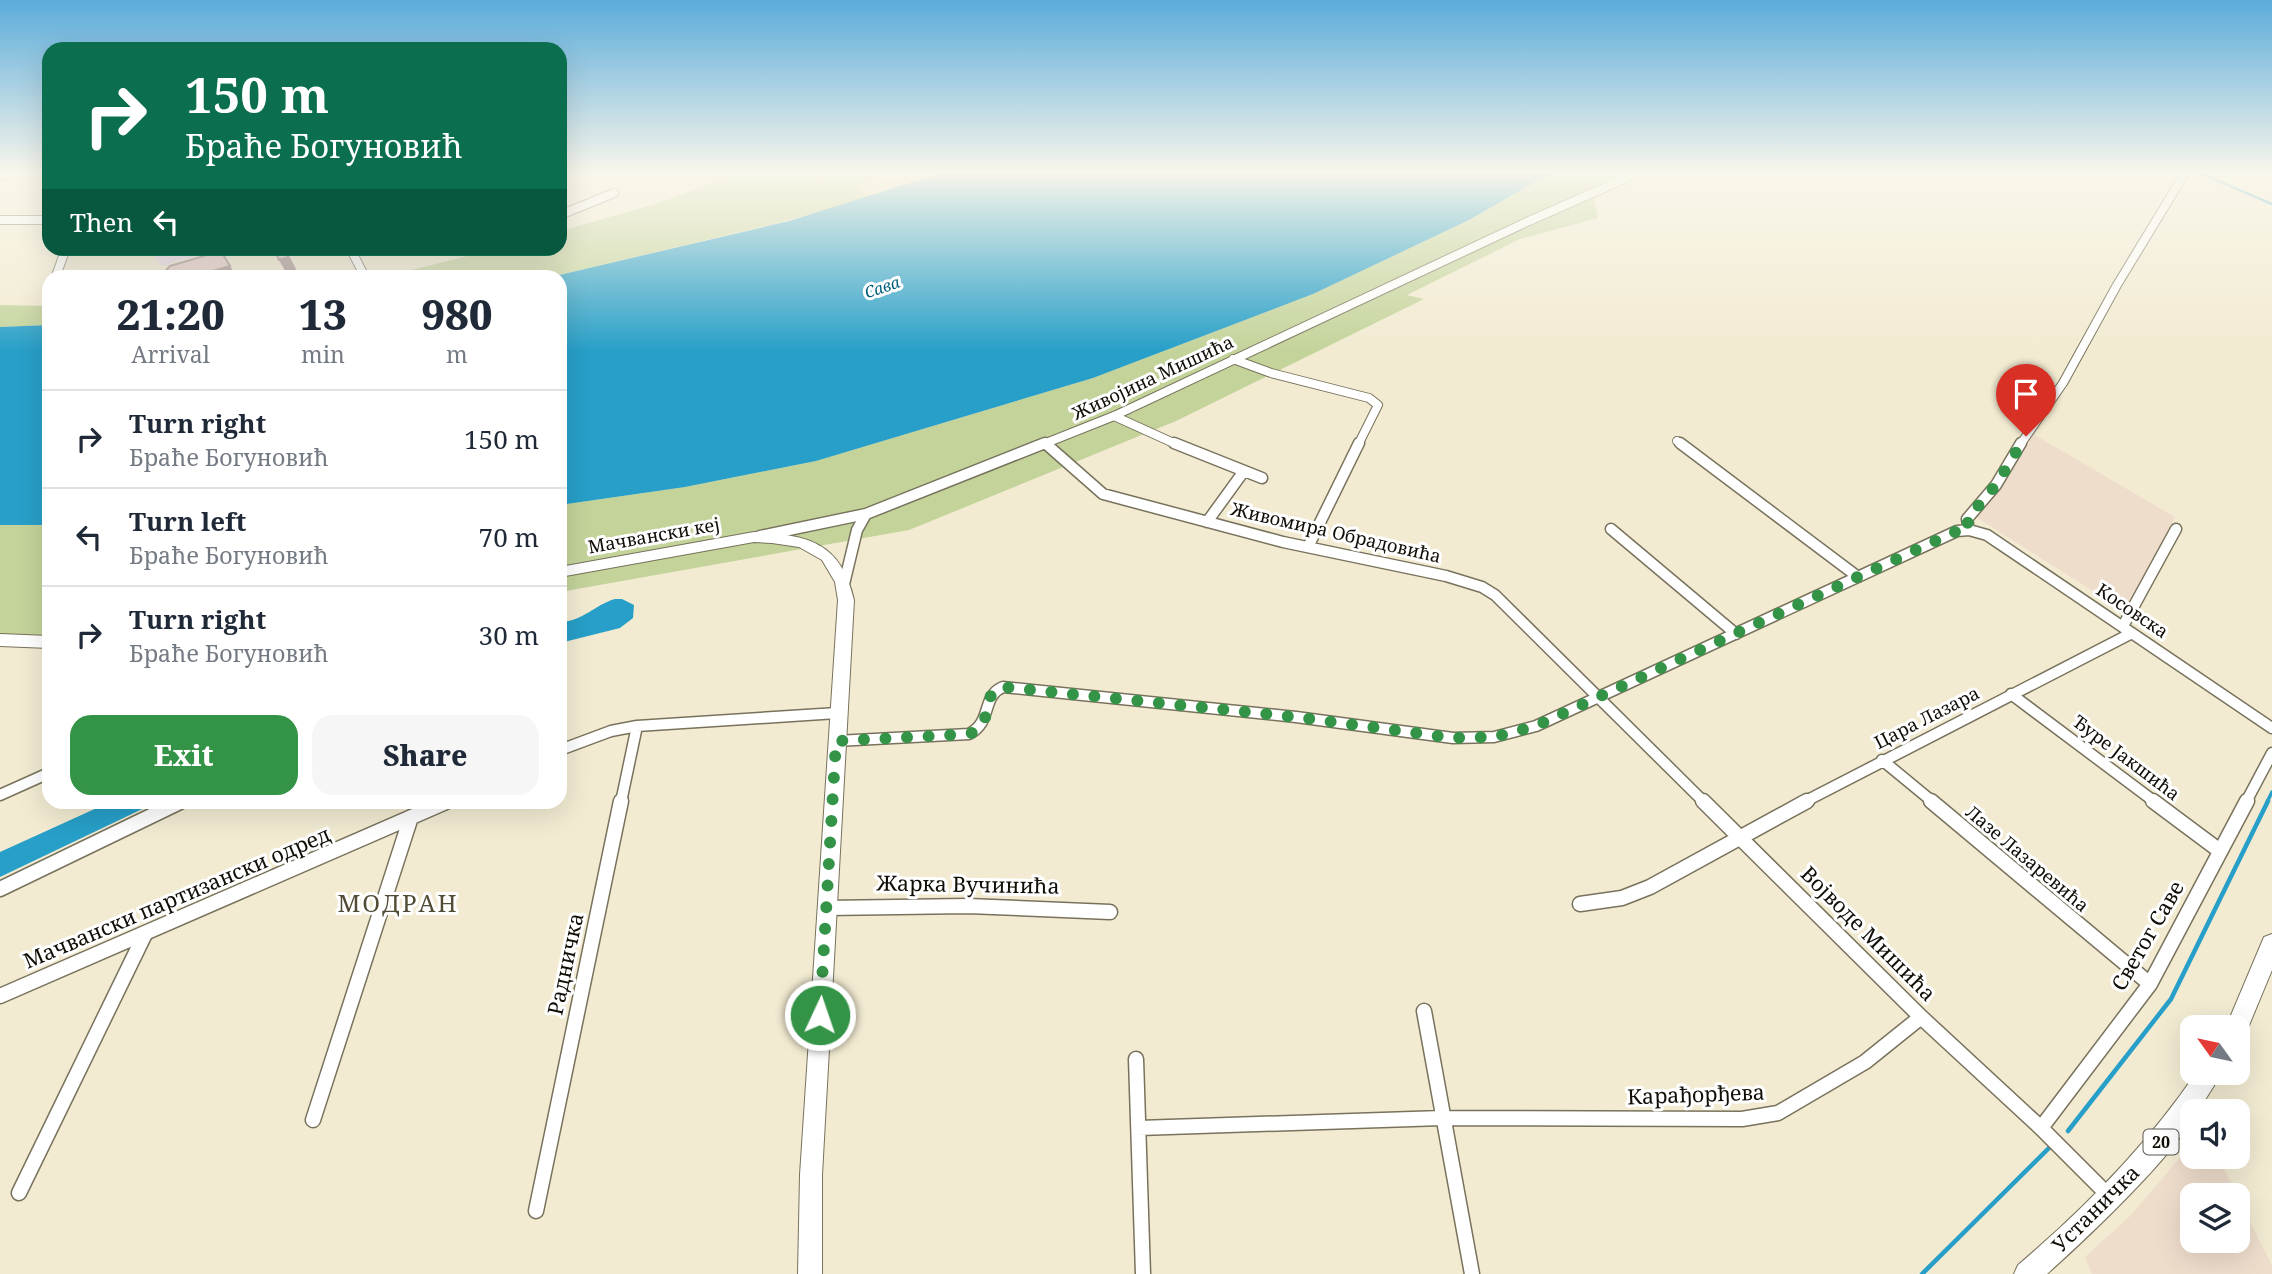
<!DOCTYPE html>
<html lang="en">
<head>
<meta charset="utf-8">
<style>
	:root { --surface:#fff; --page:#f6f6f7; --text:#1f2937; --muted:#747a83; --line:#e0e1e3; --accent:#339347 }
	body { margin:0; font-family:"Noto Serif",serif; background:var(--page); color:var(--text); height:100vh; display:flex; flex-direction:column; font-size:26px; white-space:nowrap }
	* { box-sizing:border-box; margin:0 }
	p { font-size:23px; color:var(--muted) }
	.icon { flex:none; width:38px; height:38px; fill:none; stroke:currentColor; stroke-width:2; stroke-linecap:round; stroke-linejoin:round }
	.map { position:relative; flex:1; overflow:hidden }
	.panel { position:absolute; left:42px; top:270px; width:525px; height:539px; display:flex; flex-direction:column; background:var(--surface); border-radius:21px; box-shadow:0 7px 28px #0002 }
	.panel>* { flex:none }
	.top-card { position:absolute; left:42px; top:42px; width:525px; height:214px; border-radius:21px; box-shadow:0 7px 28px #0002; background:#0b6e4f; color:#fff; overflow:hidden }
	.needle { width:46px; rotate:303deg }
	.fabs { position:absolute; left:2180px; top:1015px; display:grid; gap:14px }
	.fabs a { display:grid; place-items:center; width:70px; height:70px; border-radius:14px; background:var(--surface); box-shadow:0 7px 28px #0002; font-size:35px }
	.pin { position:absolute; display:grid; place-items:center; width:60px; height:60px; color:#fff; margin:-72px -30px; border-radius:50% 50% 50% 0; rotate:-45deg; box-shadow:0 0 7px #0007 }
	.pin .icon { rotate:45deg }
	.me { position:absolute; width:77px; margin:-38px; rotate:3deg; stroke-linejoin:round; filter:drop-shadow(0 0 5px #0008) }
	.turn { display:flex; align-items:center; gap:24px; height:147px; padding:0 28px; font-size:32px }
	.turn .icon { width:91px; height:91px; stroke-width:2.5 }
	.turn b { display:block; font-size:49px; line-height:60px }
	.then { display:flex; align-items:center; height:66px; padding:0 28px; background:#0003; gap:14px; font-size:26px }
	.eta { display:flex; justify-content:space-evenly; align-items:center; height:119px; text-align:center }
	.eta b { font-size:42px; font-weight:800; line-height:49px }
	.button { display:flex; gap:14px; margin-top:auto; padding:14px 28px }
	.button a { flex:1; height:80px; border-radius:21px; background:var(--accent); color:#fff; font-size:28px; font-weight:800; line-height:80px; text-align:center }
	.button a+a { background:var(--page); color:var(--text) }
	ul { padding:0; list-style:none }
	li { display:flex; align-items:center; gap:21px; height:98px; padding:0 28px; border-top:2px solid var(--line) }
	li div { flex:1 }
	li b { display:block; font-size:26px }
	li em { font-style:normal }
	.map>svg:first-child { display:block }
</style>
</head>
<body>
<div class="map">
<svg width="2272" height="1274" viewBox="0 0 2272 1274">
	<rect width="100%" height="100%" fill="#f2ebd2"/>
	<!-- commercial -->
	<path fill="#ecdaec" d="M 148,249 L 190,249 L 195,256 L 162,266 Z"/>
	<!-- industrial -->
	<path fill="#efddcc" d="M 2033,434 L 2175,517 L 2126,612 L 1973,515 Z
		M 2193,1142 L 2193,1157 L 2218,1157 L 2237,1195 L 2193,1195 L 2193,1241 L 2238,1241 L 2238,1198 L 2272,1265 L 2272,1274 L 2092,1274 L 2085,1257 L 2132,1214 Z"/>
	<!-- green -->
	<path fill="#c3d39a" d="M 738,173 L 823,173 L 809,179 L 822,180 L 841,173 L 886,173 L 860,185 L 867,198 L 782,222 L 555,276 L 388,276 L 495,249 L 560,248 L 560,231 L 656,204 Z
		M 1551,173 L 1621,173 L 1592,188 L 1598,218 L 1520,239 L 1407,295 L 1424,299 L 1176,421 L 909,530 L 560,592 L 560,505 L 685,487 L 816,461 L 1093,378 L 1313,294 L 1469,220 Z
		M 0,305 L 49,306 L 49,325 L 0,327 Z
		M 0,525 L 49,525 L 49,647 L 0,645 Z"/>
	<!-- sand -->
	<path fill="#ebe1bc" d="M 886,173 L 941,173 L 867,198 L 859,185 Z"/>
	<!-- water -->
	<path fill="#279fc8" d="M 941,173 L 1551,173 L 1469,220 L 1313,294 L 1093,378 L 816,461 L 685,487 L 560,505 L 560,276 L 555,276 L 789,221 Z
		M 49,325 L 49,525 L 0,525 L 0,327 Z
		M 615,599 L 622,599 L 634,605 L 633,618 L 620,628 L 560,643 L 560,622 C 584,621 596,604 615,599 Z
		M 110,802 L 157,802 L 0,877 L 0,852 Z"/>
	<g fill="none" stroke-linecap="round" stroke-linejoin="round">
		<!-- stream-far2 -->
		<path stroke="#279fc8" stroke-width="2.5" d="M 2200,173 L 2272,204"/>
		<!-- stream-far1 -->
		<path stroke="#279fc8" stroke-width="3.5" d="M 2267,802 L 2272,792"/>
		<!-- stream -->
		<path stroke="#279fc8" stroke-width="4.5" d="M 2068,1131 L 2171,999 L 2268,801
			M 1922,1274 L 2052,1145"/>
		<defs>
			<path id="street-far2" d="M 0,176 L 13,173
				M 560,215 L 614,193
				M 0,220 L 49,220
				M 350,248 L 363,273 L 356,276
				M 56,276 L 66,248
				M 47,305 L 49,299
				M 1233,359 L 1271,373 L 1369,398 L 1378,405 L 1358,445
				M 1114,416 L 1178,445
				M 1677,441 L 1682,445
				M 1045,443 L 1047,445
				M 1041,445 L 1114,416 L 1529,221 L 1638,173
				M 2020,445 L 2063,383 L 2117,285 L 2185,173"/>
			<path id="street-far1" d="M 1045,443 L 1103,494 L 1283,542 L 1446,576 L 1482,587 L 1495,595 L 1704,802
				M 1174,443 L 1262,478
				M 1680,443 L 1858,577
				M 1207,522 L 1244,471
				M 1611,529 L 1736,634
				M 1969,530 L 1967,519 L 1996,485 L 2021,443
				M 760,536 L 866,514 L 1045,443
				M 1308,547 L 1359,443
				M 844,584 L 857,530 L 866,514
				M 2123,626 L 2176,529
				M 2011,694 L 2155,802
				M 836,741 L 969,734 C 993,722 981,696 1003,687 L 1296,717 L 1453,738 L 1494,737 L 1536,726 L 1957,531 L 1969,530 L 1987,535 L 2272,728
				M 560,750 L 611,731 L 637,726 L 837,713
				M 1882,760 L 1933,802
				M 0,795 L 49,773
				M 621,802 L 637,726
				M 1804,802 L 2132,633
				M 2246,802 L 2272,753"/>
			<path id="street" d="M 1703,801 L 1921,1017 L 2041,1128 L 2110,1197
				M 1931,801 L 2150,984
				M 2153,801 L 2220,851
				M 0,889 L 180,802
				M 1580,904 L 1622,898 L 1650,887 L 1807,801
				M 826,908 L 968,906 L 1110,912
				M 0,996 L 446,802
				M 1424,1011 L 1472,1274
				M 1136,1059 L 1143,1274
				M 313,1120 L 411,817
				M 1139,1128 L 1442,1118 L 1742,1119 L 1778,1113 L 1865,1062 L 1921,1017
				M 2041,1128 L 2150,984 L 2247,801
				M 19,1193 L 145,934
				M 536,1211 L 621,801"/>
			<path id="secondary" d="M 754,532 C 808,535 841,542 854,600 L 822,1175 L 822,1274 L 798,1274 L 800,1175 L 838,600 L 835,582 L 822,560 L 799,547 L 772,543 L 754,542 L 560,577 L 560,567 Z
				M 0,634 L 49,636 L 49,648 L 0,646 Z"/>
			<path id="primary" d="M 2272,934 L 2272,970 L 2245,1035 L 2238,1037 L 2238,1027 L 2226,1027 L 2264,937 Z
				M 2196,1073 L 2222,1073 L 2198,1111 L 2193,1111 C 2193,1140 2073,1251 2047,1274 L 2014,1274 L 2018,1265 C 2085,1208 2146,1146 2196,1073 Z"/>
		</defs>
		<!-- street-far2 casing -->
		<use href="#street-far2" stroke="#78725c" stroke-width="10"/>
		<!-- street-far1 casing -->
		<use href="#street-far1" stroke="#78725c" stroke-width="13"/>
		<!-- street casing -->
		<use href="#street" stroke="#78725c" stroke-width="17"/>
		<!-- secondary casing -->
		<use href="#secondary" stroke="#78725c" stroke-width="2"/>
		<!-- primary casing -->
		<use href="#primary" stroke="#78725c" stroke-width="2"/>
		<!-- street-far2 -->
		<use href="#street-far2" stroke="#fff" stroke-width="8"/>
		<!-- street-far1 -->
		<use href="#street-far1" stroke="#fff" stroke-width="10"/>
		<!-- street -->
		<use href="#street" stroke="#fff" stroke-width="14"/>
		<!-- secondary -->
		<use href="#secondary" fill="#fff" fill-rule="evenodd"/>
		<!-- primary -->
		<use href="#primary" fill="#fff" fill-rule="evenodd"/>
	</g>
	<!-- shaded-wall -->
	<path fill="#a18d8c" d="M 285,248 L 295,267 L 299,276 L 288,276 L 279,260 Z
		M 230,266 L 236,276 L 195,276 Z"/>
	<!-- building -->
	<path fill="#e6c9c8" stroke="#a18d8c" stroke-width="2" d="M 280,248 L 285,248 L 288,257 L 279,260 L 275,250 Z
		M 221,251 L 230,266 L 195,276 L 161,276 L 170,266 Z"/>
	<!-- sky -->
	<linearGradient id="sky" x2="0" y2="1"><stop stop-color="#5bacdb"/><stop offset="0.49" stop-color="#f9f6eb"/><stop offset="1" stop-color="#f9f6eb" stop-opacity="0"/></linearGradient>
	<rect width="2272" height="352" fill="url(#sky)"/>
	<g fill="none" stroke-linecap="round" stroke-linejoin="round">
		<!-- route -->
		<path stroke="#339347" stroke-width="12" stroke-dasharray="0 21.6" d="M 820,1015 L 836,741 L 969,734 C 996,726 979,691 1003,687 L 1296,717 L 1453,738 L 1494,737 L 1536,726 L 1957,531 L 1969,530 L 1967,519 L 1996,485 L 2026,436"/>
	</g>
	<g text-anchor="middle" stroke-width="6" stroke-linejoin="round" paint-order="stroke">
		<!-- far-water labels -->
		<g font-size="16" font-style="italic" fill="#005f7c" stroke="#fff">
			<text transform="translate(882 287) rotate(-19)" y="6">Сава</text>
		</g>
		<!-- shield labels -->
		<rect fill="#fff" stroke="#585651" stroke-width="2" x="2143.5" y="1129.5" width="35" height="25" rx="5"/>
		<g font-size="16" font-weight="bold" fill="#110e06">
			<text x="2161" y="1148">20</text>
		</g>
		<!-- street labels -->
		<g font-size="18" fill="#110e06" stroke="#fff">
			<text transform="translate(1153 378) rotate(-25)" y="6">Живојина Мишића</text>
			<text transform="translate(1336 533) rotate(13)" y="6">Живомира Обрадовића</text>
			<text transform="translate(654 536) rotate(-10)" y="6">Мачвански кеј</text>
			<text transform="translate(2132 611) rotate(34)" y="6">Косовска</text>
			<text transform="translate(1927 718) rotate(-27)" y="6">Цара Лазара</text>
			<text transform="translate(2126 758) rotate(37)" y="6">Ђуре Јакшића</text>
			<text transform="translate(2027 859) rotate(40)" y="6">Лазе Лазаревића</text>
		</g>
		<!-- near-street labels -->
		<g font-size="21" fill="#110e06" stroke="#fff">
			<text transform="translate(968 885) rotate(1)" y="7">Жарка Вучинића</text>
			<text transform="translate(177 898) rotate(-23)" y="7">Мачвански партизански одред</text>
			<text transform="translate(1868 934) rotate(45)" y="7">Војводе Мишића</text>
			<text transform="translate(2148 936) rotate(-60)" y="7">Светог Саве</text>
			<text transform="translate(566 964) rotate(-78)" y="7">Радничка</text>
			<text transform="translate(1696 1095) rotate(-2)" y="7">Карађорђева</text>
			<text transform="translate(2096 1209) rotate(-45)" y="7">Устаничка</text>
		</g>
		<!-- near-quarter labels -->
		<g font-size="24" letter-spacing="2" fill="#524c37" stroke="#fff">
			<text x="398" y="912">МОДРАН</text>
		</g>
	</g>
</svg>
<div class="fabs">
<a><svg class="needle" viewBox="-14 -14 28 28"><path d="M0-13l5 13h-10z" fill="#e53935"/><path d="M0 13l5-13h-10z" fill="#747a83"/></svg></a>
<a><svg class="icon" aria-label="sound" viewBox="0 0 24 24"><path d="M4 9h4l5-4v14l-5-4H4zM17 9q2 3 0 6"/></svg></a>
<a><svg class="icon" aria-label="layers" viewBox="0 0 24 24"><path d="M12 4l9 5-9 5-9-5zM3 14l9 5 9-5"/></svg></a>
</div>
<div class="pin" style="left:2026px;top:436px;background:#d93025"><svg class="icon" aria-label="arrive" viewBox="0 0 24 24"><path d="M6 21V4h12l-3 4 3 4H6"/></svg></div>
<svg class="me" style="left:820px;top:1015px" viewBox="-20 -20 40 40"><circle r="17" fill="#339347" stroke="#fff" stroke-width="3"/><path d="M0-11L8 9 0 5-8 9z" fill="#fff"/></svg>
<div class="top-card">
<div class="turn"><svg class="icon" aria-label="right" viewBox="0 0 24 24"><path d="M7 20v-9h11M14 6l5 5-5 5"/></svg><div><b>150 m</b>Браће Богуновић</div></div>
<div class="then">Then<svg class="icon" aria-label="left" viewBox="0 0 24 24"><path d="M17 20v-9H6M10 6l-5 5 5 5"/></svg></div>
</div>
<section class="panel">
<div class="eta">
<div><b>21:20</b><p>Arrival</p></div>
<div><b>13</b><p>min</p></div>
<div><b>980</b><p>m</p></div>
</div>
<ul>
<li><svg class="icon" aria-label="right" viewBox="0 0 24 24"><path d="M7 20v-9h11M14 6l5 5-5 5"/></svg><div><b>Turn right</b><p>Браће Богуновић</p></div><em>150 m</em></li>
<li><svg class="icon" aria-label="left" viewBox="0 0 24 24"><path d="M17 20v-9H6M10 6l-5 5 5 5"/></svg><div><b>Turn left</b><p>Браће Богуновић</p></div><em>70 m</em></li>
<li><svg class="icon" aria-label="right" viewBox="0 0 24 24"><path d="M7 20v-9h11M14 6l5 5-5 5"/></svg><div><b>Turn right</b><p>Браће Богуновић</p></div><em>30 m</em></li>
</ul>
<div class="button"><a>Exit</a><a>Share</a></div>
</section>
</div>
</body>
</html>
